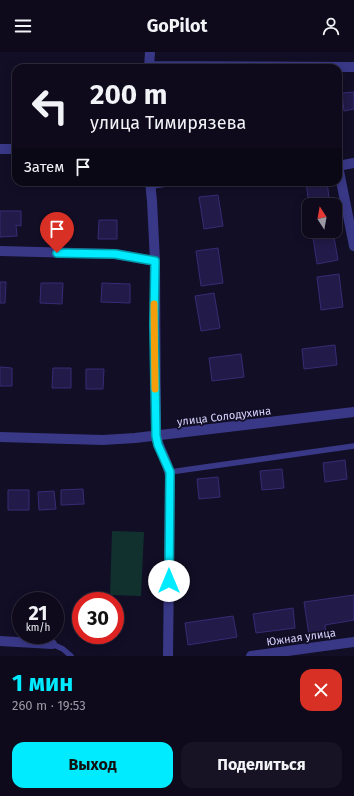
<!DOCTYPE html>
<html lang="ru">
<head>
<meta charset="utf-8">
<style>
	:root { --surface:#0e0a1c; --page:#171325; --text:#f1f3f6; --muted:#9b9aa3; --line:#2e2b3b; --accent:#00ebff }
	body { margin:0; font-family:"Fira Sans",sans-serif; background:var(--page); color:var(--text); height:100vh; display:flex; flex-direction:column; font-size:15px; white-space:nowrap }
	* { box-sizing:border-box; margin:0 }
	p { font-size:13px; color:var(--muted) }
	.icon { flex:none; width:22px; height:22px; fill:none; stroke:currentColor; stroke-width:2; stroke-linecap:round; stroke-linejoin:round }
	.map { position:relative; height:604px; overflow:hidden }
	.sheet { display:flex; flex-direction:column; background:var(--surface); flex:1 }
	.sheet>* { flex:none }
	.hud { position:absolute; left:12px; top:12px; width:330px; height:122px; border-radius:12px; box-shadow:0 2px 10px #0003,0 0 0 1px var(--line); background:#0e0a1c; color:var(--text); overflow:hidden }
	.needle { width:26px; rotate:349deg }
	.fabs { position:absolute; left:302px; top:146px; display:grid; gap:8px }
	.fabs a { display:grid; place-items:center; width:40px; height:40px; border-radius:8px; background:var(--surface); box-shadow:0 2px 10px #0003,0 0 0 1px var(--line); font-size:20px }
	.speed { position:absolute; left:12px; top:540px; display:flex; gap:8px; font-size:20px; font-weight:700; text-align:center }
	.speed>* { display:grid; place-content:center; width:52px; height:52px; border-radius:50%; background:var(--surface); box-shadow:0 2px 10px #0003,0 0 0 1px var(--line); line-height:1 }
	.speed small { font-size:10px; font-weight:400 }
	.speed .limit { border:6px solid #d22; background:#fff; color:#111 }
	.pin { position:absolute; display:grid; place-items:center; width:34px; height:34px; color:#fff; margin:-41px -17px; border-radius:50% 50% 50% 0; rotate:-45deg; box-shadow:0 0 4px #0007 }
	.pin .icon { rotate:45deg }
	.me { position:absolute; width:44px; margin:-22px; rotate:0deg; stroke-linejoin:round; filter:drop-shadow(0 0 3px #0008) }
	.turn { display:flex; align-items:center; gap:14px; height:84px; padding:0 12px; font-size:18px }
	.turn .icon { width:52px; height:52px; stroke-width:2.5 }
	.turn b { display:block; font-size:28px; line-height:34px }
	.then { display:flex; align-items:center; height:38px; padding:0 12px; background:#0003; gap:8px; font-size:15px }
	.round { display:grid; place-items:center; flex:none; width:42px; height:42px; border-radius:12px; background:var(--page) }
	.headline { display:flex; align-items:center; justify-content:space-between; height:68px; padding:0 12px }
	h1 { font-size:24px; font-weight:700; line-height:30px; color:var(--accent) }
	.cta { display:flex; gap:8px; margin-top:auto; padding:8px 12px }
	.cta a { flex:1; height:46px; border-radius:12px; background:var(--accent); color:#111; font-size:16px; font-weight:700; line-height:46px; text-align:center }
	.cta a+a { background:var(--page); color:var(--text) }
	header { display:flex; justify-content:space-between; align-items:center; height:52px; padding:0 12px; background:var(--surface); font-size:18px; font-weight:700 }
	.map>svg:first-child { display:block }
</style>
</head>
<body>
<header><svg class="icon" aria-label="menu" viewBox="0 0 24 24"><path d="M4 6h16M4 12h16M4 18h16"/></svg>GoPilot<svg class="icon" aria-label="person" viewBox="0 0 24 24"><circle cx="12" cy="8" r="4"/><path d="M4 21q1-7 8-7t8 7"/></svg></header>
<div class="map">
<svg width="354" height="604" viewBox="0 0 354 604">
	<rect width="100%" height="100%" fill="#120e26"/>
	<!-- green -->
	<path fill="#11312f" d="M 112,479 L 144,480 L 141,544 L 110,543 Z"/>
	<!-- building -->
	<path fill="#221a48" stroke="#382b75" d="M 354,40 L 354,57 L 344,59 L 342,41 Z
		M 306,130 L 327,130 L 330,153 L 309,153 Z
		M 218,143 L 223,174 L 204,177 L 199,145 Z
		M 0,159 L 21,159 L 21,174 L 16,173 L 17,184 L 0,185 Z
		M 52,166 L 67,167 L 67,188 L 51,188 Z
		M 99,168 L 117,168 L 117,187 L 98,187 Z
		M 312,179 L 333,179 L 338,208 L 317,212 Z
		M 218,196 L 223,231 L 201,234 L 196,199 Z
		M 339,222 L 343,255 L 321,258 L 317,225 Z
		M 0,230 L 6,230 L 5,251 L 0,251 Z
		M 41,231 L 63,231 L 62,252 L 40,251 Z
		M 102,231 L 130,232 L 130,251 L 101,250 Z
		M 214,241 L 220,276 L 201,279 L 195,244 Z
		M 335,293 L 337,313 L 304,317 L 302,297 Z
		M 241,302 L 244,325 L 212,329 L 209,306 Z
		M 0,315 L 12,316 L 12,334 L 0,334 Z
		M 53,316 L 71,316 L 71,336 L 52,336 Z
		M 86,317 L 104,317 L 103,337 L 86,337 Z
		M 345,408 L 347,427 L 325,430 L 323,411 Z
		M 282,417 L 284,436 L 262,438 L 260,419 Z
		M 218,425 L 220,445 L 199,447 L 197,427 Z
		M 83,437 L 84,452 L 61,453 L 61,438 Z
		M 8,438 L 29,438 L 29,458 L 8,458 Z
		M 54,439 L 56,457 L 39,458 L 38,440 Z
		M 354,543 L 354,568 L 325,573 L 326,581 L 309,583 L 304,550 Z
		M 17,552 L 21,552 L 21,575 L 17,575 Z
		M 293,556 L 295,576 L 256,581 L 253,562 Z
		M 233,564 L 237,585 L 188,593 L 185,571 Z"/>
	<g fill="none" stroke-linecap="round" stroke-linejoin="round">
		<!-- lane -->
		<path stroke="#393887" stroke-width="5.5" d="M 170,420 L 354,394
			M 52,592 L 63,597 L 71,604"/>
		<!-- street -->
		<path stroke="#393887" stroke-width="10" d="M 149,14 L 354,15
			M 149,16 L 150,0
			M 0,97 L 16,97
			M 338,114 L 354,194
			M 338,114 L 354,111
			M 150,130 L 152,149 L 155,209 L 156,384 C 159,398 169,411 170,425 L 168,604
			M 151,132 L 165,130
			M 0,199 L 115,202 L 155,209
			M 0,385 L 103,388 L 135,386 L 354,360
			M 0,589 L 52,592
			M 251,604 L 354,590"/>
	</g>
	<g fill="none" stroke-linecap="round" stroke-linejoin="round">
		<defs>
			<path id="route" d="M 57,201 L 115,202 L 155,209 L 154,272 L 156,384 L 158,393 L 170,420 L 169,529"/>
		</defs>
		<!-- route casing -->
		<use href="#route" stroke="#0099a6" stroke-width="10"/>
		<!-- route -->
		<use href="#route" stroke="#00ebff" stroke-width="7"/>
		<!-- slow -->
		<path stroke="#f59e0b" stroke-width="7" d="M 154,252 L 155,337"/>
	</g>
	<g text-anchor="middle" stroke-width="3.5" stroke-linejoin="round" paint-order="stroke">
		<!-- street labels -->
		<g font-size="11" fill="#d8d4ff" stroke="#120e26">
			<text transform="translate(224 364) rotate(-7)" y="4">улица Солодухина</text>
			<text transform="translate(301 585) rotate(-8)" y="4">Южная улица</text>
		</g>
	</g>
</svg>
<div class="fabs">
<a><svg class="needle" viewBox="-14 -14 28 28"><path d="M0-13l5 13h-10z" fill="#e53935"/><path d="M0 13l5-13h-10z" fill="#9b9aa3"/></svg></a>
</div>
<div class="speed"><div>21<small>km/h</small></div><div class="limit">30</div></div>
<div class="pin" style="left:57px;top:201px;background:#d93025"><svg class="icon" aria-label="arrive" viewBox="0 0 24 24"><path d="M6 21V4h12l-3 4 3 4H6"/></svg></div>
<svg class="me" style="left:169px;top:529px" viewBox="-20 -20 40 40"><circle r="19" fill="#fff"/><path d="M0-13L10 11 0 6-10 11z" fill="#00ebff"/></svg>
<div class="hud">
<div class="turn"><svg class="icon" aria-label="left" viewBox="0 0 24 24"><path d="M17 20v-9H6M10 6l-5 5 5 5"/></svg><div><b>200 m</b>улица Тимирязева</div></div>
<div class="then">Затем<svg class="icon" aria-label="arrive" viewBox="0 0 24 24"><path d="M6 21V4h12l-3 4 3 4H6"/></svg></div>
</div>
</div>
<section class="sheet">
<div class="headline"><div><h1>1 мин</h1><p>260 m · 19:53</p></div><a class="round" style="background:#d93025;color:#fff"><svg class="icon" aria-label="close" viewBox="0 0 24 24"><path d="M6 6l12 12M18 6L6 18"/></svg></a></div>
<div class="cta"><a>Выход</a><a>Поделиться</a></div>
</section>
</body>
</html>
